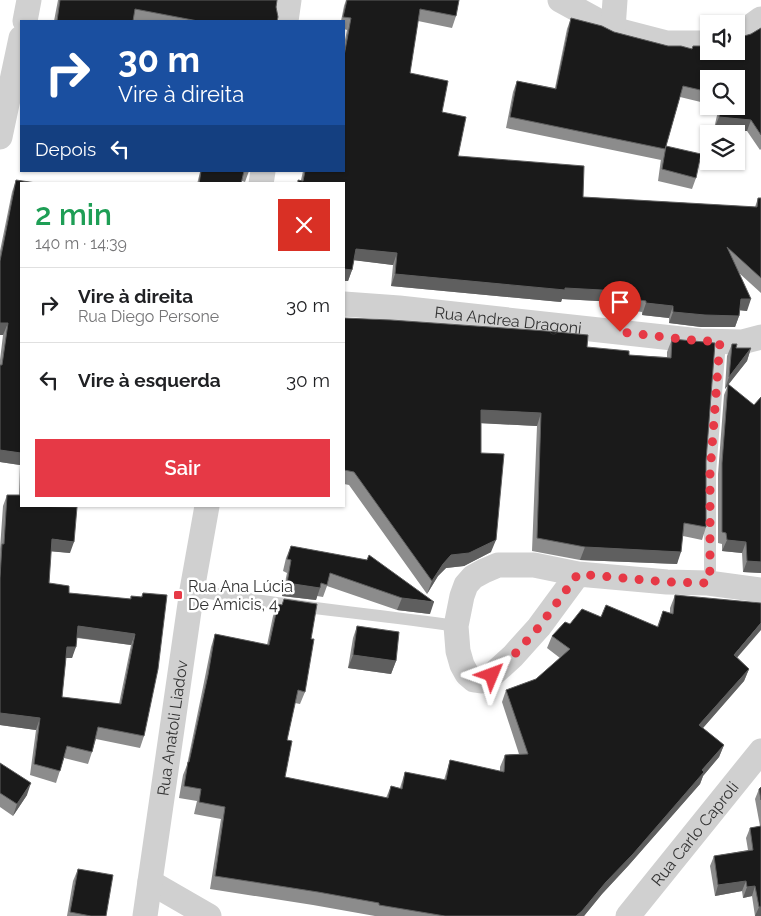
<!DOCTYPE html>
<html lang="pt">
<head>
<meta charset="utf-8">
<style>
	:root { --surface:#fff; --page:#f6f6f6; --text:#202124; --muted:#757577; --line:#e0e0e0; --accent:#e63946 }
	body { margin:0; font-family:Raleway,sans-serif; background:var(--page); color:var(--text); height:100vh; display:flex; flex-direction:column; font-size:19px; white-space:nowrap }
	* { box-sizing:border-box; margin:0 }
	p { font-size:16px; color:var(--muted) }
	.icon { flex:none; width:28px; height:28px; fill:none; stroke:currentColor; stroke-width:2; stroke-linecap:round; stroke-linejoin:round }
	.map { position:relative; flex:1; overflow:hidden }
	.panel { position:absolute; left:20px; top:182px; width:325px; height:325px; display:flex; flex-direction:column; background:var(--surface); border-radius:0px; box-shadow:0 1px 4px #0004 }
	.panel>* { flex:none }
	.guide { position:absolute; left:20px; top:20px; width:325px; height:152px; border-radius:0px; box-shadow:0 1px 4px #0004; background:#1a4fa0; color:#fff; overflow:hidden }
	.fabs { position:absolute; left:700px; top:15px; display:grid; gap:10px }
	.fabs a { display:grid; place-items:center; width:45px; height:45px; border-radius:0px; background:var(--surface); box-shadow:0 1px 4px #0004; font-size:25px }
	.pin { position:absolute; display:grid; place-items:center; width:42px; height:42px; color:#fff; margin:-51px -21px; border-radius:50% 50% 50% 0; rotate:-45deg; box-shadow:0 0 5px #0007 }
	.pin .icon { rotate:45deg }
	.me { position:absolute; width:55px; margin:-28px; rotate:46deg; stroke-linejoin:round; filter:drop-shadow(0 0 4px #0008) }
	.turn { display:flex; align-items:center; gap:18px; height:105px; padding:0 15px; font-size:22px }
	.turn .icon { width:65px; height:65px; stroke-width:2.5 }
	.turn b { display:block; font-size:35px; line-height:42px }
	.then { display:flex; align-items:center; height:48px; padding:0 15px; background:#0003; gap:10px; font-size:19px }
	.round { display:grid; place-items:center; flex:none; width:52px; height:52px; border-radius:0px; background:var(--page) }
	.headline { display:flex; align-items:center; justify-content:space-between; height:85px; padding:0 15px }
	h1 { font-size:30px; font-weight:600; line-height:38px; color:#1e9e55 }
	.button { display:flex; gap:10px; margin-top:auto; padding:10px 15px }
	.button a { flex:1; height:58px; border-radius:0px; background:var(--accent); color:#fff; font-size:20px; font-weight:600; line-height:58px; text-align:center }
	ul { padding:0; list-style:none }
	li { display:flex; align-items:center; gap:15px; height:75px; padding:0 15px; border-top:1px solid var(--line) }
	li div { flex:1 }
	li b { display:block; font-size:19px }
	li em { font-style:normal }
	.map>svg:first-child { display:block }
</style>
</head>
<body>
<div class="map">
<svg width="761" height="916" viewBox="0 0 761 916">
	<rect width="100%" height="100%" fill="#fff"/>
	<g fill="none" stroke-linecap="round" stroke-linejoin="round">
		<!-- service -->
		<path stroke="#d0d0d0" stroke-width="12" d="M 708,583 L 710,570 L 710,474 L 720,341
			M 192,590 C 279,606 368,613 456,626"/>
		<!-- minor -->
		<g stroke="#d0d0d0" stroke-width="25">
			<path d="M 560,0 L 613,29 L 667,43 L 709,43"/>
			<path d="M 25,21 L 29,0"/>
			<path d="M 286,21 L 289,0"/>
			<path d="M 613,29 L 615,0"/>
			<path d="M 736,34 L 743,32 L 761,19"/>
			<path d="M 0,137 L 21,38"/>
			<path d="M 261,184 L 263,171"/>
			<path id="s1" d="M 344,304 L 399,308 L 700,341 L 742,342 L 761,337"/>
			<path d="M 578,574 L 539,627 L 513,656 L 492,675 L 481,681 L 474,680 L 467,674 L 462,665 L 458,651 L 456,626 L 462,596 L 466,585 L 473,577 L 484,571 L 498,565 L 534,565 L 578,574 L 667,582 L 708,583 L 761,590"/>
			<path d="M 150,882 L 209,916"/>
			<path id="s2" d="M 145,916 L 192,590 L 207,506"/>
			<path id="s3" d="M 628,916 L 761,751"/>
		</g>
	</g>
	<!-- wall -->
	<path fill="#8c8c8c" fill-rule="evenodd" d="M 58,0 L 277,0 L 276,7 L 277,21 L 54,21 Z
		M 346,0 L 459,0 L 456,16 L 452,28 L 418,21 L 410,73 L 442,112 L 458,156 L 583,197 L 755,207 L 758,198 L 761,198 L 761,293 L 739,273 L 747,311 L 740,310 L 739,316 L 735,327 L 701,327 L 669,323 L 669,318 L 642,315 L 642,312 L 615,308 L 616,302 L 562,299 L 561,302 L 391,286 L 393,265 L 354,260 L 352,270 L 348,281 L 344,281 L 344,184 L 297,184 L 298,180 L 301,180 L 303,171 L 344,171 L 344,45 L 347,30 L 344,29 L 344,21 L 341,21 L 344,6 Z
		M 571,18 L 614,32 L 668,46 L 692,49 L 736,51 L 744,36 L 751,34 L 761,28 L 761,149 L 760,150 L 747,131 L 714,129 L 719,106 L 736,106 L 709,79 L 709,104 L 680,97 L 666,146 L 696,178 L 692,189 L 658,181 L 661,159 L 661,160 L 506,128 L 513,92 L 517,81 L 555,88 L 567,29 Z
		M 196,171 L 249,171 L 245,182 L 242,181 L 241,184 L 197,184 L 200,172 Z
		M 16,180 L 21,184 L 21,506 L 70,553 L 51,551 L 49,583 L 69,593 L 130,599 L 131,596 L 141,597 L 143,593 L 144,736 L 140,748 L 96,739 L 92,752 L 88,764 L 64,758 L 56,783 L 30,775 L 36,730 L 0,725 L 0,549 L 3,506 L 7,495 L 19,495 L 20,465 L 0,462 L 0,360 L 3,335 L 0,335 L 0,251 L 12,192 ZM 77,638 L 131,645 L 119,704 L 62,697 L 66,658 L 72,658 Z
		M 344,318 L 587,347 L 629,355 L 667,357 L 667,352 L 672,339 L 706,461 L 706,527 L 702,540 L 683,536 L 677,564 L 580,560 L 532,551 L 537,426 L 481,423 L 481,453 L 491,552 L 464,566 L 446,568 L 438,576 L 427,594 L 349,485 L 344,484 Z
		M 732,344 L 736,348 L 751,348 L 747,361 L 728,384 L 761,573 L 743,572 L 742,553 L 722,551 L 722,544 L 718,543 L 718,474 L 724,395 L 728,385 L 725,389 L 727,356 Z
		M 291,546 L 367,560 L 430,614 L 397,610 L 327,586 L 323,597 L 317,596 L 316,600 L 282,596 L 287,573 L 283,571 L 286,558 Z
		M 675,595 L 749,669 L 744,681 L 703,728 L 724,745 L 719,757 L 703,776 L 700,784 L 628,866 L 602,894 L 584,916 L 375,916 L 313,905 L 210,889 L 221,819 L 194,814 L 197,801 L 179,798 L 183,775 L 187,765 L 203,687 L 211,647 L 215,634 L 267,645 L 273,616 L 278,604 L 282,605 L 284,599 L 311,639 L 305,692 L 300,704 L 295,703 L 287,740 L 285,777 L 386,798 L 391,786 L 400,788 L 405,772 L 444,780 L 450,760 L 500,772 L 500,767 L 505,755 L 519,754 L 502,702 L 506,690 L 536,679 L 560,658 L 547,648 L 552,636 L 570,624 L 601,617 L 657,627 L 663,611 L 670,613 L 670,608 Z
		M 357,626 L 396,661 L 391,674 L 348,668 L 353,638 Z
		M 0,763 L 27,795 L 13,816 L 0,807 Z
		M 761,787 L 761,916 L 755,916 L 752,896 L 743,898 L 742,891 L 715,896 L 710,866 L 714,856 L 748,850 L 746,838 L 750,828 L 760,826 L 755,799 L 759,789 Z
		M 78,869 L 106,916 L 67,916 L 73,881 Z"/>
	<!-- shaded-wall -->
	<path fill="#5f5f5f" d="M 719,117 L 751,120 L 747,131 L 714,129 Z
		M 356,249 L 397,253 L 393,265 L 352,260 Z
		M 344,269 L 352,270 L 348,281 L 344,281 Z
		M 395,274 L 620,291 L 616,302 L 562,299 L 561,302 L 391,286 Z
		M 741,299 L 751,299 L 747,311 L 737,310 Z
		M 646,303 L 673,306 L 669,318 L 642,315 Z
		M 673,312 L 739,316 L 735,327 L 701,327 L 669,323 Z
		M 0,323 L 8,323 L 3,335 L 0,335 Z
		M 751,348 L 747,361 L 725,389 L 729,377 Z
		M 481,410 L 541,413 L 537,426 L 477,423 Z
		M 0,450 L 21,453 L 21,462 L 20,465 L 0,462 Z
		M 52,539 L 74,542 L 70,553 L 47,551 Z
		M 496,540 L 491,552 L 464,566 L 446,568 L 438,576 L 427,594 L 432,581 L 443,564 L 451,555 Z
		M 727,540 L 746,542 L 742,553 L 722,551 Z
		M 585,547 L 681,552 L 677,564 L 580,560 Z
		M 747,561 L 761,562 L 761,573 L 743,572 Z
		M 287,583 L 320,588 L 316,600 L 282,596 Z
		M 402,598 L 434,602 L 430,614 L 397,610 Z
		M 761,623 L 761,630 L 729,667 L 734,655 Z
		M 78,626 L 135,634 L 131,645 L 74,637 Z
		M 67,647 L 76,647 L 72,658 L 63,658 Z
		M 353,655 L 396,661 L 391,674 L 348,668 Z
		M 749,669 L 744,681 L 695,737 L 699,725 Z
		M 0,713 L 40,718 L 36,730 L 0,725 Z
		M 724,745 L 719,757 L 703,776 L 700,784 L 628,866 L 602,894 L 584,916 L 576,916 Z
		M 31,783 L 27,795 L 13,816 L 17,804 Z
		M 746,881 L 742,891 L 715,896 L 718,885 Z
		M 755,886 L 752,896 L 743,898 L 747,887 Z
		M 759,907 L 761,907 L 761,916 L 755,916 Z"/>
	<!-- building -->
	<path fill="#1a1a1a" stroke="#5f5f5f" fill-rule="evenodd" d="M 60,0 L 277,0 L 276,7 L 278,17 L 277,21 L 198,21 L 135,9 L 133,21 L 57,21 Z
		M 347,0 L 459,0 L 456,16 L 420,9 L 410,73 L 448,81 L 442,112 L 466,117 L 458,156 L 584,166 L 583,197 L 757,207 L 758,198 L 761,198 L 761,278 L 727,247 L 751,299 L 741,299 L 739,316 L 705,315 L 673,312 L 673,306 L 646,303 L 646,301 L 620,297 L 620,291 L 565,288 L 565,290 L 395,274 L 397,253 L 356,249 L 352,270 L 344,269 L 344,184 L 298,184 L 298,180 L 303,181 L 305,171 L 344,171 L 344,56 L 351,18 L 343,17 Z
		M 571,18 L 602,26 L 614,32 L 668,46 L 681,46 L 692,49 L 693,46 L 709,46 L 709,51 L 736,51 L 736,36 L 744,36 L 751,34 L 761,28 L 761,135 L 751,120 L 719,117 L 721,106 L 736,106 L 736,79 L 709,79 L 709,92 L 683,86 L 666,146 L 701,154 L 696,178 L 662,169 L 666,146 L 665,149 L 510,117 L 517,81 L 556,89 Z
		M 201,171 L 244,171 L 241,184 L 199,184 Z
		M 16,180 L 43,184 L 21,184 L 21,453 L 0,450 L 0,365 L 2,365 L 8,323 L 0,323 L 0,261 Z
		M 344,318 L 391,320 L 546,331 L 588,335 L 587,347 L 629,351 L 629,355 L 671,358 L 672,339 L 715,343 L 706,461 L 706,527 L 684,523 L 681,552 L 585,547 L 537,538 L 541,413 L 481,410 L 481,453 L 504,454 L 496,540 L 469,553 L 451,555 L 443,564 L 432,581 L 354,472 L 344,470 Z
		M 732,344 L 737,344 L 736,348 L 751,348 L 729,377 Z
		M 728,384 L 754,405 L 761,397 L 761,562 L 747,561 L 746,542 L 727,540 L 726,533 L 722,532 L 722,463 Z
		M 7,495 L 21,495 L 21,506 L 77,507 L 74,542 L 52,539 L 49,583 L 69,586 L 69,593 L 131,599 L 131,596 L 142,597 L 143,593 L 167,595 L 158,669 L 144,736 L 98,727 L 92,752 L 67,746 L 60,771 L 34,764 L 40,718 L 0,713 L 0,578 L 2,544 L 4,544 ZM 78,626 L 135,634 L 121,704 L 62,697 L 67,647 L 76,647 Z
		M 291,546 L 367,560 L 369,555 L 434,602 L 402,598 L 330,573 L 327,585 L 321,583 L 320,588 L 287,583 L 291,560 L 287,559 Z
		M 675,595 L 761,603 L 761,623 L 734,655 L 749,669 L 699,725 L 724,745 L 702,770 L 704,772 L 633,854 L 606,882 L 582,911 L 576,916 L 445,916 L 379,905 L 379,903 L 318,892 L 215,876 L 225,807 L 199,802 L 201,789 L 184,786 L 188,762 L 189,762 L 208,675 L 215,634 L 269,645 L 278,604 L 282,605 L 284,599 L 317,604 L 311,639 L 314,639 L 305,692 L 298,690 L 287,740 L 292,741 L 285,777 L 388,798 L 391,786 L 402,789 L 405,772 L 446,780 L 450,760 L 504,772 L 505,755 L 528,754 L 506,690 L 536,679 L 570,649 L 552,636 L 565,622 L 570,624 L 582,609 L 601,617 L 606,605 L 658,627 L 663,611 L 673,614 Z
		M 357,626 L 399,632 L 396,661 L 353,655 Z
		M 0,763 L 31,783 L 17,804 L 0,793 Z
		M 761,787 L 761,800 L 759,789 Z
		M 761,826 L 761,907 L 759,907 L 755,886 L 747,887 L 746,881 L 718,885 L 714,856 L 753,850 L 750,828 Z
		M 78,869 L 113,875 L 106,916 L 91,916 L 70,912 Z"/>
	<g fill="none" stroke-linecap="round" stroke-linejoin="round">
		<!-- route -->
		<path stroke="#e63946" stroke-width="9" stroke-dasharray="0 16.2" d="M 492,675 L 513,656 L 539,627 L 578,574 L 667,582 L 708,583 L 710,570 L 710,474 L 720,341 L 700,341 L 620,332"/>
	</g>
	<!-- markers -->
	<rect fill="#e63946" stroke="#fff" stroke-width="2" x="173" y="590" width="10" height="10" rx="2.5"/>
	<g text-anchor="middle" stroke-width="5" stroke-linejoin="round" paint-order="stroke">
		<!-- street labels -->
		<g font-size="16" fill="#333" stroke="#fff">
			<text dy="6" stroke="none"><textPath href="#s1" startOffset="165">Rua Andrea Dragoni</textPath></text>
			<text dy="6" stroke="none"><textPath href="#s2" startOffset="190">Rua Anatoli Liadov</textPath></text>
			<text dy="6" stroke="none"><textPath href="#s3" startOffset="106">Rua Carlo Caproli</textPath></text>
		</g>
		<!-- poi labels -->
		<g font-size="16" fill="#333" stroke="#fff" text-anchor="start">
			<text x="188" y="592">Rua Ana Lúcia<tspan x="188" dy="18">De Amicis, 4</tspan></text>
		</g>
	</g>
</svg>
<div class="fabs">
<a><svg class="icon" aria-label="sound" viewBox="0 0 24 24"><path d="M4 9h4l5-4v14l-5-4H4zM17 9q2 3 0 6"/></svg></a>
<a><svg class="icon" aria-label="search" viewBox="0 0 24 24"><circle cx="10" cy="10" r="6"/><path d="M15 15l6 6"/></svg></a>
<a><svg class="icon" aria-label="layers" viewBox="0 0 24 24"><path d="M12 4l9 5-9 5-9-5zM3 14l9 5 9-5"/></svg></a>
</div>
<div class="pin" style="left:620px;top:332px;background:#d93025"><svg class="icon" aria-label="arrive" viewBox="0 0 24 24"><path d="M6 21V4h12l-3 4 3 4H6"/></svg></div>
<svg class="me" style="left:492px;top:675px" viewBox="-20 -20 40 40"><path d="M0-17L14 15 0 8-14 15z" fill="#e63946" stroke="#fff" stroke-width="4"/></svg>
<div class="guide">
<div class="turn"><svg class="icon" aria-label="right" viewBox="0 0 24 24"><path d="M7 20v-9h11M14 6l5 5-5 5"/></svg><div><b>30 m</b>Vire à direita</div></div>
<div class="then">Depois<svg class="icon" aria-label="left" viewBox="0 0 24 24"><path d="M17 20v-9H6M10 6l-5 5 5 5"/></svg></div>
</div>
<section class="panel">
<div class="headline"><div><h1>2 min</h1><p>140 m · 14:39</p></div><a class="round" style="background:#d93025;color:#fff"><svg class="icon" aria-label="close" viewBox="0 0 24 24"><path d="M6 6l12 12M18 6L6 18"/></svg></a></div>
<ul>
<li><svg class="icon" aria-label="right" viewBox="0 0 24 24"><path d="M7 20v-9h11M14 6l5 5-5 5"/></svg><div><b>Vire à direita</b><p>Rua Diego Persone</p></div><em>30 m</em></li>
<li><svg class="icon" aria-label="left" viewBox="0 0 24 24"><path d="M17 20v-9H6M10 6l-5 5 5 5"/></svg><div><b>Vire à esquerda</b></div><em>30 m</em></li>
</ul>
<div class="button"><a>Sair</a></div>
</section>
</div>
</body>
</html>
